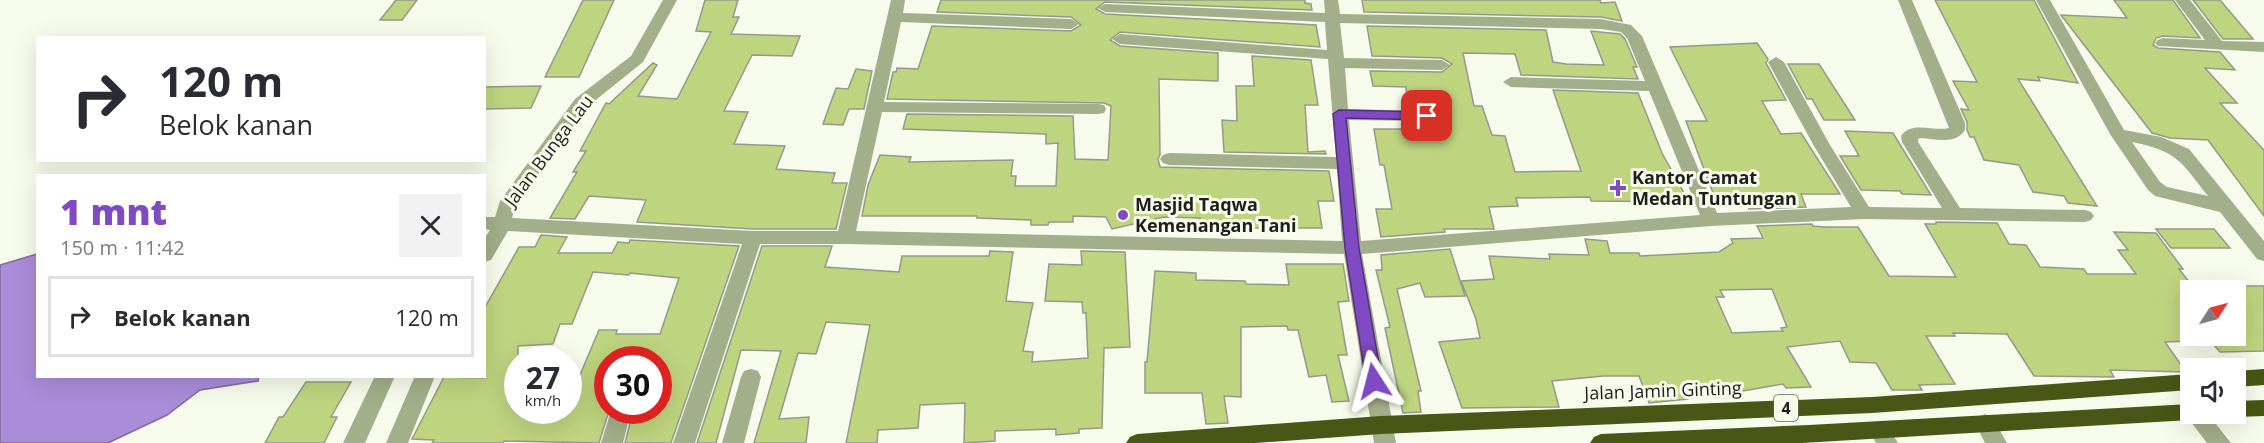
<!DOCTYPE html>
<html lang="id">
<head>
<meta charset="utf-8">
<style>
	:root { --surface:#fff; --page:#f2f2f3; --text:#2b2b33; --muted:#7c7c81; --line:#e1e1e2; --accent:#804ac2 }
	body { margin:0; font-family:"Open Sans",sans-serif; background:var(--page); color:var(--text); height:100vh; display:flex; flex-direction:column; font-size:22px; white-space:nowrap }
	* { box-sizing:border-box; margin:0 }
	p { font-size:20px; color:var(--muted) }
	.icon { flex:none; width:33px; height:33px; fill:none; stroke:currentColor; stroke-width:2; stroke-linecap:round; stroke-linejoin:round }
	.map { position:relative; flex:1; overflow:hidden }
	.side { position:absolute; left:36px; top:174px; width:450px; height:204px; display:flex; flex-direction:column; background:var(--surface); border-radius:0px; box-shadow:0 6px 24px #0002 }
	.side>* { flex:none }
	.guide { position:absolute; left:36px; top:36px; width:450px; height:126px; border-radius:0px; box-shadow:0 6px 24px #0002; background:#fff; color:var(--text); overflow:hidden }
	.needle { width:39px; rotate:54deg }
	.buttons { position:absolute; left:2180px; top:280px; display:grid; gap:12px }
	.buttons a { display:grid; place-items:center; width:66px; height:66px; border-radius:0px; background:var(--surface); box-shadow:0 6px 24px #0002; font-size:30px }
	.speed { position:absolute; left:504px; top:346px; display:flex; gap:12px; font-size:30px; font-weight:700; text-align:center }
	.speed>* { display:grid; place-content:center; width:78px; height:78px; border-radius:50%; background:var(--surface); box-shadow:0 6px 24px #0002; line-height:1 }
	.speed small { font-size:15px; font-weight:400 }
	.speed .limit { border:9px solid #d22; background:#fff; color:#111 }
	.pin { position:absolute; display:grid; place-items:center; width:51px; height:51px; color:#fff; margin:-26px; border-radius:12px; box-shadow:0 3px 9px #0006 }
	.me { position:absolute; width:66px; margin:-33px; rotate:351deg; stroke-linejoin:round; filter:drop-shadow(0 0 4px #0008) }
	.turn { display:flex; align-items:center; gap:21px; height:126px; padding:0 24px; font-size:27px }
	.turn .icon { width:78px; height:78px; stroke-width:2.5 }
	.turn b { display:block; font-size:42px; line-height:51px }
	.round { display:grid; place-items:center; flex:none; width:63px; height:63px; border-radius:0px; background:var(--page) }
	.headline { display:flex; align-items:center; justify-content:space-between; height:102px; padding:0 24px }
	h1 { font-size:36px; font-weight:800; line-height:45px; color:var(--accent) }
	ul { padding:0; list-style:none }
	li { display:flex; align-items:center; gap:18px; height:81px; margin:0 12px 9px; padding:0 12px; border:3px solid var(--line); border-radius:0px }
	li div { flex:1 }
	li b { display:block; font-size:22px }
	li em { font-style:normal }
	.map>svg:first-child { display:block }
</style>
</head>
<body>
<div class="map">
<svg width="2264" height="443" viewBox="0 0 2264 443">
	<rect width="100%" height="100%" fill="#f6fbeb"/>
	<!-- water -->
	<path fill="#aa8cd8" stroke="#806b9f" stroke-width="1.5" d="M 37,254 L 38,376 L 259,377 L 258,381 L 200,390 L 167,415 L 108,443 L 0,443 L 0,265 Z"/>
	<!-- building -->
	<path fill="#bed47f" stroke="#95998b" stroke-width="1.5" fill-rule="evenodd" d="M 396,0 L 417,0 L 402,20 L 380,20 Z
		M 583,0 L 614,0 L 579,77 L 545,77 Z
		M 705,0 L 738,0 L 733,17 L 739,17 L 731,34 L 800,36 L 792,56 L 752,55 L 724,111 L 748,112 L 734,144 L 785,146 L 776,169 L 835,173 L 832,183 L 847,183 L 836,229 L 753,229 L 637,222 L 646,200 L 589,196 L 575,219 L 550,218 L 577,172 L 573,172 L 586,151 L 580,151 L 606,103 L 609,104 L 653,63 L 657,65 L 638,96 L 677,99 L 711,32 L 696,31 Z
		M 941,0 L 1305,0 L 1305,3 L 1311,4 L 1312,10 L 1105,2 L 1096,9 L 1105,14 L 1316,25 L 1320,47 L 1120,32 L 1110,40 L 1120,46 L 1218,53 L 1218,81 L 1159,79 L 1160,155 L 1158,159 L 1160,167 L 1329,171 L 1334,201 L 1318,201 L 1322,228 L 1237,228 L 1237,233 L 1200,232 L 1200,218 L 1164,217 L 1112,229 L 1106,217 L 1073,216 L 1073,222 L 1049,222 L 1048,225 L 1031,225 L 1031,220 L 977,218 L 977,216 L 862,216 L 868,185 L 880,155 L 911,157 L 909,162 L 1013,160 L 1011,176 L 1016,176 L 1015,186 L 1056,186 L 1058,143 L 1046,144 L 1046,134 L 903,129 L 907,114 L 1073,116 L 1075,159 L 1108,160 L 1111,106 L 1104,103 L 887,99 L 893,72 L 896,72 L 897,68 L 918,69 L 932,26 L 1071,31 L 1081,25 L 1071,17 L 937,12 Z
		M 1362,0 L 1600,0 L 1601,3 L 1615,2 L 1622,21 L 1601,17 L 1364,12 Z
		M 1935,0 L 2034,0 L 2078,83 L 2038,77 L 2040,81 L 2018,79 L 2097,206 L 2068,203 L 2064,196 L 2033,192 L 2019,165 L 1984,160 L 1974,137 L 1970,137 L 1967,130 L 1967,122 L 1961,109 L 1969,110 L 1953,81 L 1977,82 Z
		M 2114,0 L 2173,0 L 2200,38 L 2163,36 L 2156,38 L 2153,45 L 2158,48 L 2220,52 L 2235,70 L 2205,68 L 2237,103 L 2220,103 L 2264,150 L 2264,216 L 2208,140 L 2170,138 L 2152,133 L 2061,15 L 2127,18 Z
		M 2193,0 L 2220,0 L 2253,39 L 2223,39 Z
		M 1367,26 L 1546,30 L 1553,62 L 1566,64 L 1604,65 L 1591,31 L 1620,34 L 1625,39 L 1637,67 L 1633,67 L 1638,79 L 1521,75 L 1515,54 L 1463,53 L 1474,106 L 1482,106 L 1492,135 L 1505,136 L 1515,172 L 1581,171 L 1553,90 L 1638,93 L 1662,153 L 1689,202 L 1591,201 L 1590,197 L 1516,198 L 1518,206 L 1489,207 L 1494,229 L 1444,229 L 1445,232 L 1381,237 L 1376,209 L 1392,209 L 1384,165 L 1380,165 L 1374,129 L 1410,129 L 1410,123 L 1433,122 L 1437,115 L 1433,110 L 1408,108 L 1406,87 L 1373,86 L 1370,71 L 1442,72 L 1452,64 L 1442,58 L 1372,56 Z
		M 1757,43 L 1768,59 L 1766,63 L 1786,100 L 1762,101 L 1781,134 L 1801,133 L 1840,194 L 1801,194 L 1806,207 L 1749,209 L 1747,204 L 1717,204 L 1686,121 L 1707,121 L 1670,47 Z
		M 1252,56 L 1311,60 L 1318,105 L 1305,105 L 1308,152 L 1325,151 L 1326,154 L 1224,152 L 1222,120 L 1237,121 L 1236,86 L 1254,86 Z
		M 1788,64 L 1819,64 L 1855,120 L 1824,120 L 1812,99 L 1807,99 Z
		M 856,69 L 872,71 L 864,109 L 849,109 L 843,125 L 823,124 L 836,88 L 848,89 Z
		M 541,86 L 531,108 L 484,109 L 484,87 Z
		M 1845,131 L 1893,133 L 1931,195 L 1902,194 L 1900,191 L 1861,190 L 1840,156 L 1859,156 Z
		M 1936,222 L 1997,223 L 2009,244 L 2026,245 L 2040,267 L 2084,269 L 2087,274 L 2136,274 L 2118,250 L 2128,250 L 2114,232 L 2156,233 L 2183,269 L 2179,269 L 2190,283 L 2190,341 L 2165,342 L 2186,372 L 2110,370 L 2114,377 L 2034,376 L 2007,334 L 1953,333 L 1955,336 L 1926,336 L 1955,384 L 1919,385 L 1922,390 L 1892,390 L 1876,363 L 1850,362 L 1840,341 L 1787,347 L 1811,387 L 1786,388 L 1783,384 L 1737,392 L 1685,393 L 1688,399 L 1649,403 L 1639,376 L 1603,376 L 1552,381 L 1559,407 L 1462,408 L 1439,342 L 1480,338 L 1476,319 L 1461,281 L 1494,279 L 1489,256 L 1550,259 L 1549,254 L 1589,255 L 1585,239 L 1607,241 L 1610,253 L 1639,253 L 1640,256 L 1719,252 L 1733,243 L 1731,239 L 1763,238 L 1757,226 L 1812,224 L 1813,226 L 1825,227 L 1858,227 L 1889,276 L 1956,277 L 1925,224 L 1936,224 ZM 1772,289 L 1787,327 L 1781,328 L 1783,331 L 1732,333 L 1716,297 L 1724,297 L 1720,290 Z
		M 2156,229 L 2214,229 L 2230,248 L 2171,248 Z
		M 541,235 L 567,237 L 558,253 L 612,253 L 618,242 L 629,243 L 630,240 L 739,246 L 671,443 L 625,443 L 633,411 L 658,411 L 658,360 L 608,360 L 609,411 L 599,443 L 504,441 L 503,443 L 432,443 L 434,440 L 412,439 L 444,377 L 484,378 L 484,309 L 519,247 L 535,247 ZM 593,272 L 629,275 L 630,273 L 679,278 L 660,334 L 616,334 L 617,330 L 599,330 L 577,382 L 568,382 L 568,411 L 518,411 L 518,346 L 553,344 L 560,324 L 572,324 Z
		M 762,246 L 832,246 L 825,267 L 899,272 L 902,256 L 989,256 L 990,251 L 1013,252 L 1006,301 L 1033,303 L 1023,351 L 1033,352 L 1032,362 L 1088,358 L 1086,313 L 1083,313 L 1082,302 L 1045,301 L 1049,264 L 1082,265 L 1081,251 L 1125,252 L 1130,347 L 1104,348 L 1102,428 L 1079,429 L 1079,433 L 1056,435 L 1056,429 L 995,431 L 995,441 L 964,443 L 965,403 L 920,405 L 918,428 L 878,430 L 877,443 L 846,443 L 870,325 L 826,322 L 816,354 L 798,353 L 779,419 L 809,417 L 806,443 L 754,443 L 781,351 L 741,350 L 716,443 L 697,443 Z
		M 1450,249 L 1465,296 L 1425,297 L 1420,283 L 1397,289 L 1421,391 L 1418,391 L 1421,412 L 1403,413 L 1385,328 L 1390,327 L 1376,270 L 1382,270 L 1381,255 Z
		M 1286,264 L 1343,264 L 1349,301 L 1338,302 L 1347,355 L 1338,355 L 1349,401 L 1332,402 L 1326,375 L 1309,377 L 1298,330 L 1288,330 L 1287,326 L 1241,327 L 1241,397 L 1224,396 L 1228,423 L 1206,424 L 1202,393 L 1145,393 L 1145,362 L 1147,362 L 1155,271 L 1196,273 L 1196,280 L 1245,281 L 1246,284 L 1289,285 Z
		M 2235,286 L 2264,286 L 2264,351 L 2220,352 L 2206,336 L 2235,336 Z
		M 306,382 L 351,382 L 331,417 L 337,417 L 324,443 L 265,443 L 279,417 L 283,417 Z"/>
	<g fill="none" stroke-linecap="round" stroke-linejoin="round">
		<!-- minor -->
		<path fill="#a3ae8a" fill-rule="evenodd" d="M 663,0 L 677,0 L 643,62 L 587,107 L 515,206 L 512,218 L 753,231 L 838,231 L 891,0 L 905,0 L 903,13 L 1071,19 L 1079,24 L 1071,29 L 901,22 L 884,102 L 1098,104 L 1104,105 L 1106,109 L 1104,113 L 1098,114 L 882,112 L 856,231 L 1342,241 L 1337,169 L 1169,165 L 1163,163 L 1160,159 L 1163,155 L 1169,153 L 1336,157 L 1328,59 L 1120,44 L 1112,39 L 1120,34 L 1327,50 L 1325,22 L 1105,12 L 1098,8 L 1105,4 L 1325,13 L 1324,0 L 1338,0 L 1340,14 L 1601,19 L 1631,25 L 1642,36 L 1717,213 L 1851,207 L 1814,146 L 1768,62 L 1776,57 L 1784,62 L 1830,145 L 1869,207 L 1942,208 L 1902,142 L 1901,136 C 1912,120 1933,132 1949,128 L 1898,0 L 1912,0 L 1965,123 L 1965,130 C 1955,145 1936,139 1921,138 L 1918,139 L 1918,142 L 1960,208 L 2085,210 L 2091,212 L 2094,216 L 2091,220 L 2085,222 L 1864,219 L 1711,226 L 1362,254 L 1396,443 L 1374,443 L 1344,254 L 846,244 L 760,244 L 695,443 L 673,443 L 742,244 L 508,231 L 491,260 L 484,262 L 484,239 L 490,230 L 484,229 L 484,217 L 495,217 L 500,201 L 575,99 L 631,56 ZM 1340,23 L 1601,29 L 1621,32 L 1627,38 L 1645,81 L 1511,77 L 1503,82 L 1511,87 L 1649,91 L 1700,215 L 1361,241 L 1349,120 L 1427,121 L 1433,120 L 1435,116 L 1433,112 L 1427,111 L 1348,109 L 1345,68 L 1442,70 L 1450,65 L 1442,60 L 1344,58 Z
			M 2036,0 L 2050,0 L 2124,130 L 2161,137 L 2189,149 L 2264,241 L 2264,261 L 2257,259 L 2220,212 L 2155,196 L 2148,190 L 2110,134 ZM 2132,142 C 2178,151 2181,162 2208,196 L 2167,187 L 2160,182 Z
			M 2175,0 L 2190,0 L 2222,41 L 2264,42 L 2264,52 L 2158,46 L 2155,43 L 2158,40 L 2163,38 L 2205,40 Z
			M 751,369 L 758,371 L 761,377 L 744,443 L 722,443 L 741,377 L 744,371 Z
			M 375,376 L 395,376 L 365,443 L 343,443 Z
			M 415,376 L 435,376 L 408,443 L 386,443 Z
			M 2190,407 L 2190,414 L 2208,414 L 2231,443 L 2207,443 L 2185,414 Z
			M 611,411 L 631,411 L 623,443 L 601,443 Z
			M 1985,414 L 1992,417 L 2007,443 L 1985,443 L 1975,423 L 1978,417 Z
			M 1879,421 L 1886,424 L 1898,443 L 1876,443 L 1869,430 L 1872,424 Z"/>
		<!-- highway -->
		<path fill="#485715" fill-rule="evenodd" d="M 2264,369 L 2264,385 L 2235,387 L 2235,371 Z
			M 2190,374 L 2190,390 L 1872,413 L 1381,434 L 1255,443 L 1126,443 L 1130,437 L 1137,434 L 1381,416 L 1872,397 Z
			M 2264,400 L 2264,416 L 2235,417 L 2227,414 L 2235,414 L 2235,401 Z
			M 2190,404 L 2190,414 L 2199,414 L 2197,418 L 2190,420 L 1802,443 L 1590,443 L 1594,437 L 1601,434 L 1809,425 Z"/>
	</g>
	<!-- route -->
	<path fill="#804ac2" stroke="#53307e" stroke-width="1.5" d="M 1339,110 L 1427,112 L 1433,116 L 1427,120 L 1346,118 L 1359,248 L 1382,381 L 1379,385 L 1369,385 L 1366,381 L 1345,248 L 1333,114 Z"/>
	<!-- markers -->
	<g fill="#804ac2" stroke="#f6fbeb" stroke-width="2">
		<path d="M1615 179h6v6h6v6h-6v6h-6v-6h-6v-6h6z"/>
		<circle cx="1123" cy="215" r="6"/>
	</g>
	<g text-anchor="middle" stroke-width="6" stroke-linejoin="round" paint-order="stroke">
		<!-- shield labels -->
		<rect fill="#f6fbeb" stroke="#5f6159" stroke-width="1.5" x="1774" y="395" width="24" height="26" rx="4.5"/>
		<g font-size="16" font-weight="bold" fill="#1e1f1a">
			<text x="1786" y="414">4</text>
		</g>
		<!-- street labels -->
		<g font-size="18" fill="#1e1f1a" stroke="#f6fbeb">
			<text transform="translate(549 151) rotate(-53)" y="6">Jalan Bunga Lau</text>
			<text transform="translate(1663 391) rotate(-2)" y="6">Jalan Jamin Ginting</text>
		</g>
		<!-- poi labels -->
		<g font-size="18" font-weight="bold" fill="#1e1f1a" stroke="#f6fbeb" text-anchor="start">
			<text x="1632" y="184">Kantor Camat<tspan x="1632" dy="21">Medan Tuntungan</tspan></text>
			<text x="1135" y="211">Masjid Taqwa<tspan x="1135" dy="21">Kemenangan Tani</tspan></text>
		</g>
	</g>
</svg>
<div class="buttons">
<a><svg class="needle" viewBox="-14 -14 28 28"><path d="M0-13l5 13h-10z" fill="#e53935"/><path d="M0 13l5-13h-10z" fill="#7c7c81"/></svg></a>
<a><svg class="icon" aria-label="sound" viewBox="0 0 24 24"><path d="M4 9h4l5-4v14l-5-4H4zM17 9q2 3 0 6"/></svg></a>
</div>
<div class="speed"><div>27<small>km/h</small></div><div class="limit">30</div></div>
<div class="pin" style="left:1427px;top:116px;background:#d93025"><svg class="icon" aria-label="arrive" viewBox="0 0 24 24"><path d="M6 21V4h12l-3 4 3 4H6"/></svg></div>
<svg class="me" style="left:1374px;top:381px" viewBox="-20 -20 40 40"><path d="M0-17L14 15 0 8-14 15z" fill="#804ac2" stroke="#fff" stroke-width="4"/></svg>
<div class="guide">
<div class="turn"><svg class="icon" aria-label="right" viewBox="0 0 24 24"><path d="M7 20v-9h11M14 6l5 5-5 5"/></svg><div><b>120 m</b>Belok kanan</div></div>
</div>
<section class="side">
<div class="headline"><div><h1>1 mnt</h1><p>150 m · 11:42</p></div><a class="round"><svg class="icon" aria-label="close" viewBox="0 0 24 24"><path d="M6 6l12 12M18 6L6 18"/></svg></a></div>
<ul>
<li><svg class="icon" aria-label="right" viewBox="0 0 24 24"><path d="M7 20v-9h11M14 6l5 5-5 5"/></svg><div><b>Belok kanan</b></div><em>120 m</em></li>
</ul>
</section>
</div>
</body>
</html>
